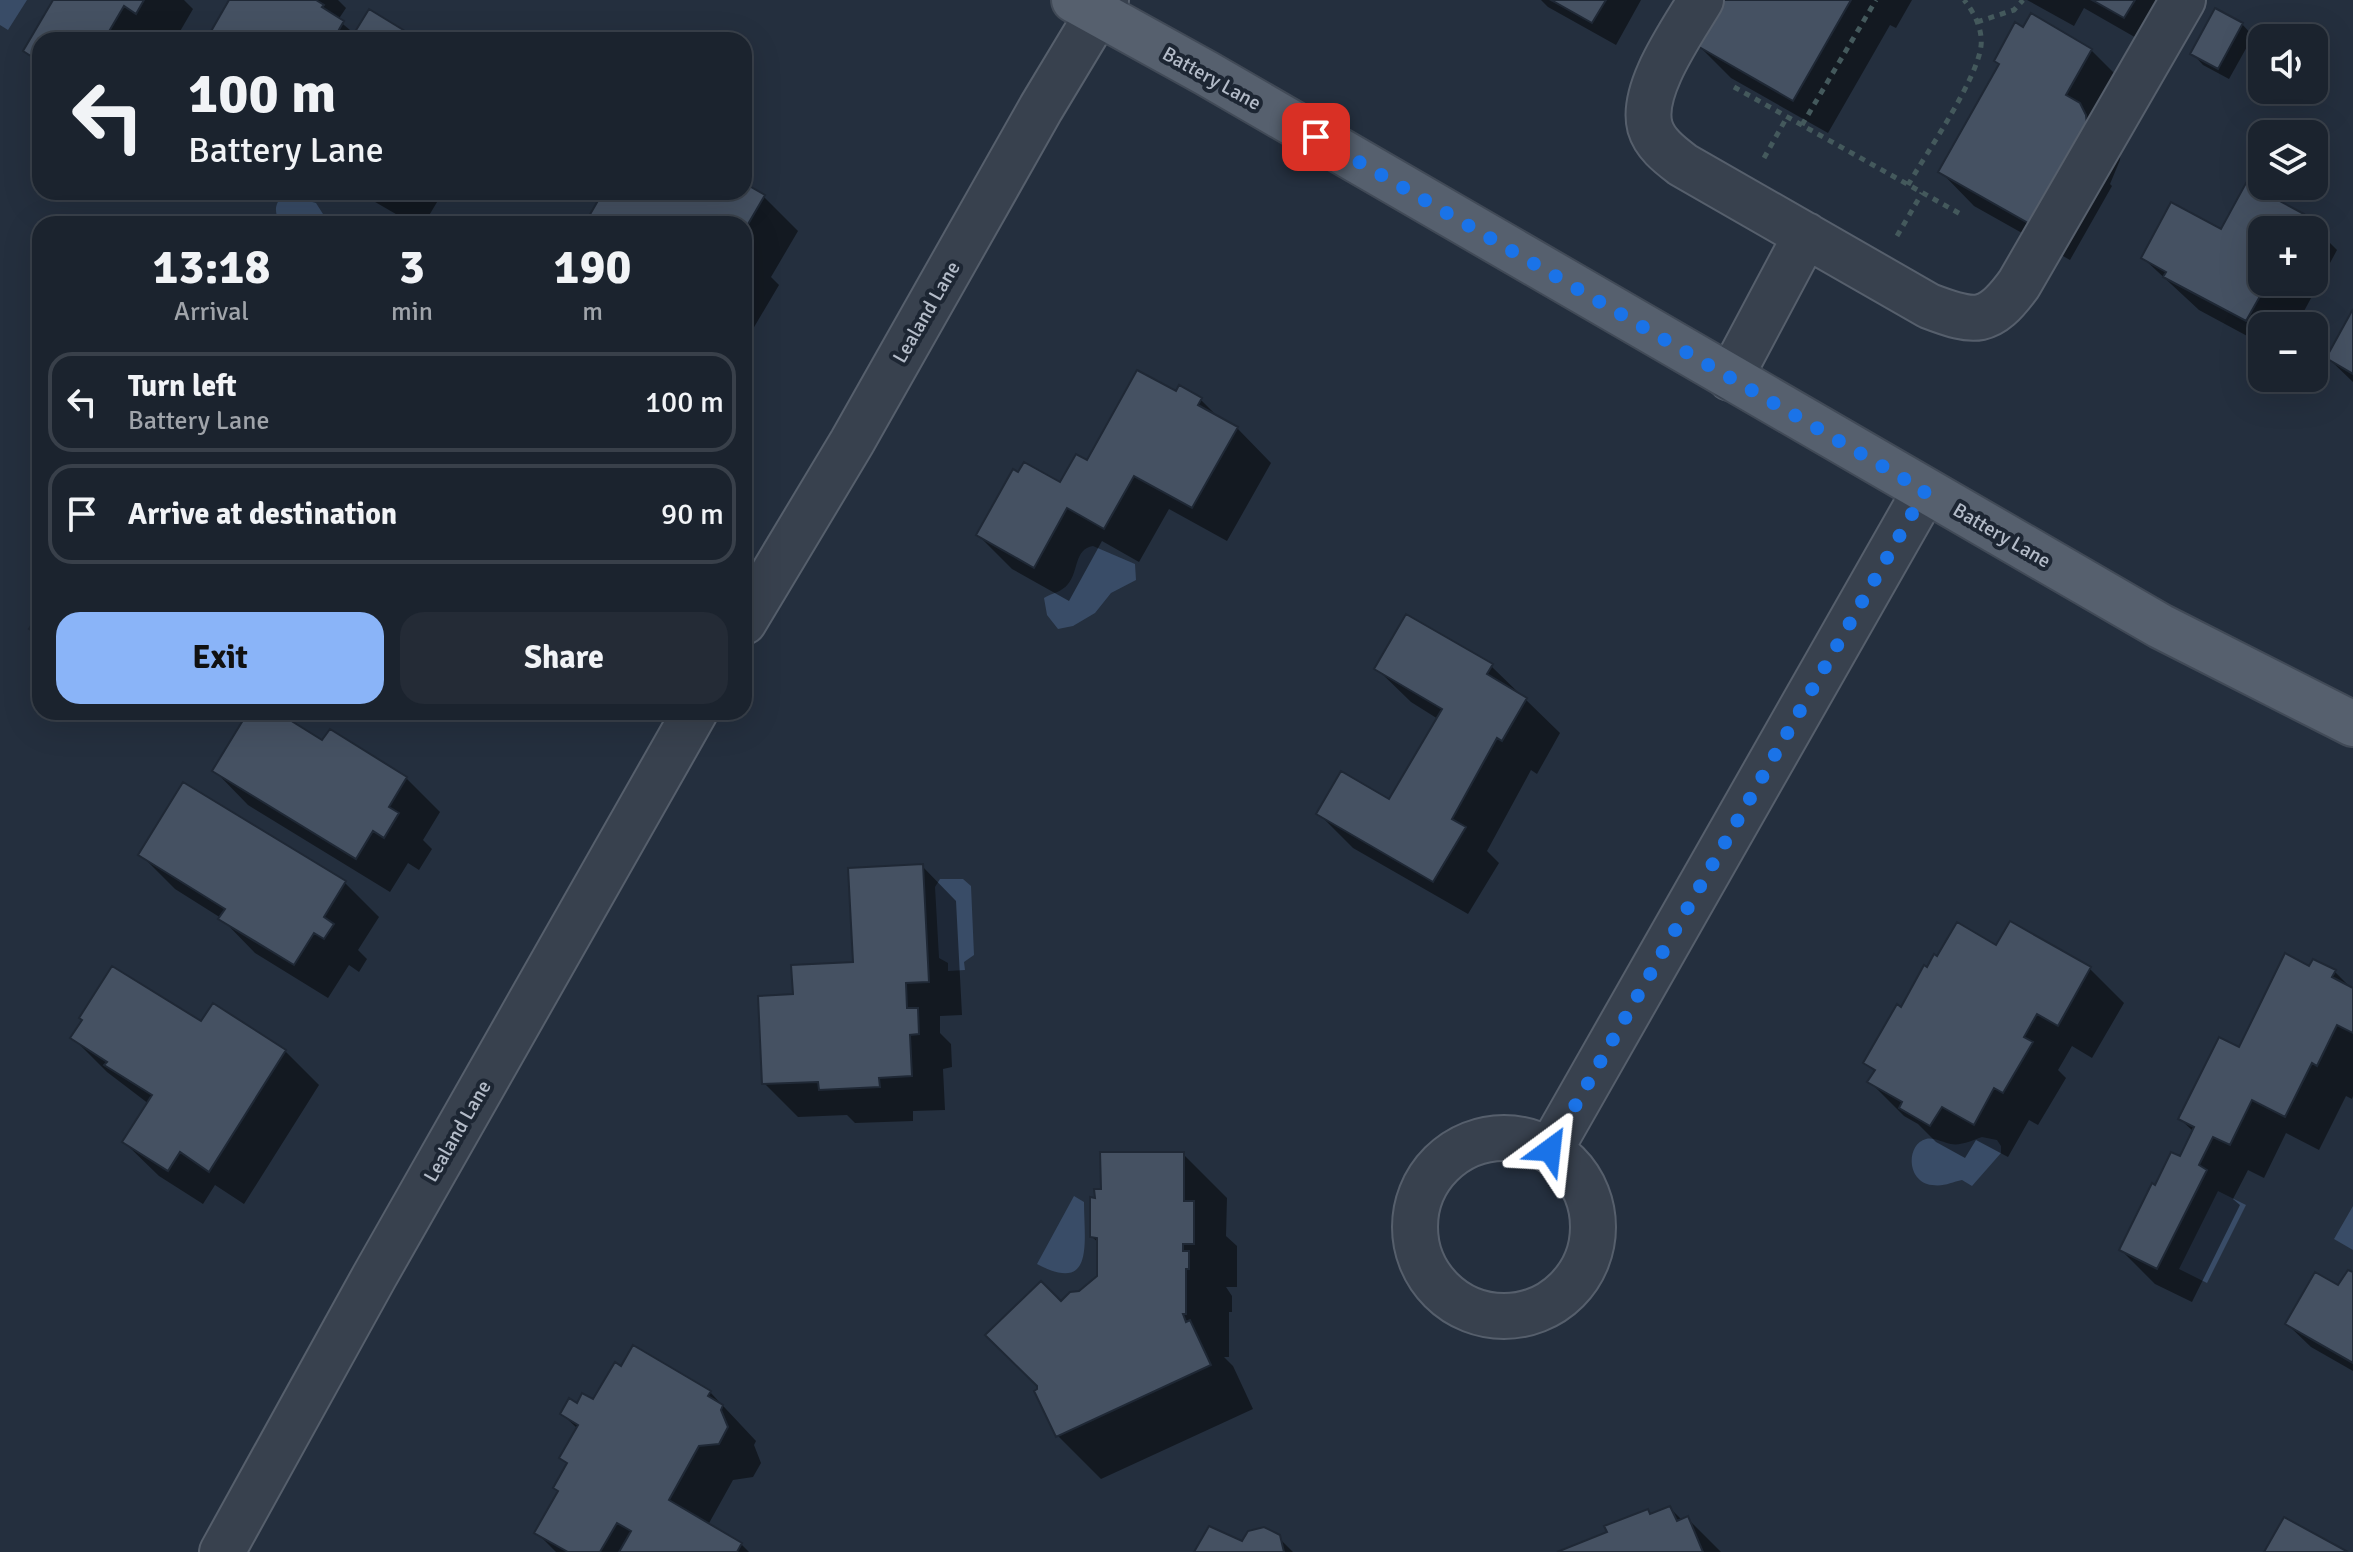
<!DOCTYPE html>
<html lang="en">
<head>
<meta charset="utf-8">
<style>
	:root { --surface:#1b232e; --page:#242b36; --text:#f1f3f6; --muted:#a0a4aa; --line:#39404a; --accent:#8ab4f8 }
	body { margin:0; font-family:Signika,sans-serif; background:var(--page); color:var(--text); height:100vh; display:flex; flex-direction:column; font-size:30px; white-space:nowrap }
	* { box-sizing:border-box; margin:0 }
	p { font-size:26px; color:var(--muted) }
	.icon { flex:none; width:44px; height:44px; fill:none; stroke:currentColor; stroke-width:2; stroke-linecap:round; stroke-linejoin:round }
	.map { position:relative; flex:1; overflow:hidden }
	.sheet { position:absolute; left:32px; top:216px; width:720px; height:504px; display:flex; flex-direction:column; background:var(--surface); border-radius:24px; box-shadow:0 8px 32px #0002,0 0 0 2px var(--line) }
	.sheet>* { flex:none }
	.top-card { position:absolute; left:32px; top:32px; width:720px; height:168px; border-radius:24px; box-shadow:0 8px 32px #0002,0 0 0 2px var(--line); background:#1b232e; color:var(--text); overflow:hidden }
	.controls { position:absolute; left:2248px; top:24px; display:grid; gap:16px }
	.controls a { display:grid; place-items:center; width:80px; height:80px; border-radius:16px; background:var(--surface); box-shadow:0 8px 32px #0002,0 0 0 2px var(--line); font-size:40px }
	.pin { position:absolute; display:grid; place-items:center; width:68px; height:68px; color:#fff; margin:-34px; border-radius:16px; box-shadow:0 4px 12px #0006 }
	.me { position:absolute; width:88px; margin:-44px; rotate:30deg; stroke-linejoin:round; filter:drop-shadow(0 0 6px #0008) }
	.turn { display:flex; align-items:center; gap:28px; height:168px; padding:0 24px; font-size:36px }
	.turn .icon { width:104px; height:104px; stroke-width:2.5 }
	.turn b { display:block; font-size:56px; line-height:68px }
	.eta { display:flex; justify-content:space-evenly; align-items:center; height:136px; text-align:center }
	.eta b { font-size:48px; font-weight:700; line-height:56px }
	.button { display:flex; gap:16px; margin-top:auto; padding:16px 24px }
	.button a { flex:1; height:92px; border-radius:24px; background:var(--accent); color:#111; font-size:32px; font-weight:700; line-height:92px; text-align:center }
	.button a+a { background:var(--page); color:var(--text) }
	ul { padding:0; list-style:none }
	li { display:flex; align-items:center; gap:24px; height:100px; margin:0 16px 12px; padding:0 8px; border:4px solid var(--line); border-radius:24px }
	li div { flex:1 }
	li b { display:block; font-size:30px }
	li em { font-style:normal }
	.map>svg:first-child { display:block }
</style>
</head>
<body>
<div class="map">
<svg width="2353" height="1552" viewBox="0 0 2353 1552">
	<rect width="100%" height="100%" fill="#242f3e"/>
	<!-- water -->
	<path fill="#394c67" d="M 0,0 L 27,0 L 8,30 L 0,25 Z
		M 286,192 L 303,192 L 305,200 L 316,203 L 323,214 L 348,224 L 282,224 C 272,212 275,202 286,192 Z
		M 1093,546 L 1135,564 L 1136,580 L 1111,593 L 1095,613 L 1073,626 L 1058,629 L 1047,615 L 1044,598 C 1052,593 1062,592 1068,584 C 1079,571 1074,549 1093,546 Z
		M 940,879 L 963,879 L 971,886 L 974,955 L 964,962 L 965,970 L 948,971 L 948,963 L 939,958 L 935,887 Z
		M 1982,1137 L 1997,1140 L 2001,1146 L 2001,1153 L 1972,1186 L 1962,1180 C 1952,1182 1944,1187 1932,1185 C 1906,1182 1906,1144 1926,1139 C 1934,1137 1944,1143 1951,1144 C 1961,1146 1973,1140 1982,1137 Z
		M 2218,1191 L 2246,1205 L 2207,1283 L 2179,1269 Z
		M 1074,1196 L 1084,1202 C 1084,1242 1095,1295 1037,1264 Z
		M 2353,1206 L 2353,1250 L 2334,1239 Z"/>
	<!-- shadow -->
	<path fill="#0007" fill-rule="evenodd" d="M 56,0 L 184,0 L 193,9 L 175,40 L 40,40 L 40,66 L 25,51 Z
		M 232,0 L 338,0 L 346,8 L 338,20 L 356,35 L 369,12 L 404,32 L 412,40 L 208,40 Z
		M 1541,0 L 1641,0 L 1616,45 L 1548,7 Z
		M 1722,0 L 1912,0 L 1896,28 L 1890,25 L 1828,133 L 1731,78 L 1697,44 Z
		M 2027,0 L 2188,0 L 2159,51 L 2084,8 L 2074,26 Z
		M 2242,24 L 2253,36 L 2229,79 L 2203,65 L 2192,53 Z
		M 2091,50 L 2125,84 L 2120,160 L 2110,184 L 2112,186 L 2070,260 L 1974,206 L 1940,171 Z
		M 2247,185 L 2303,216 L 2337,250 L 2296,326 L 2262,326 L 2262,344 L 2199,310 L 2143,258 L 2222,231 ZM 2262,230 L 2314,230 L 2314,282 L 2262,282 Z
		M 744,186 L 764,197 L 798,231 L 771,277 L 779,285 L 750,334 L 744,330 L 744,224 L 587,223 L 606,192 L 744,192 Z
		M 358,192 L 443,192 L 424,224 L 413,224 Z
		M 2353,313 L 2353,382 L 2328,358 Z
		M 1177,394 L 1201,400 L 1220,419 L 1237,428 L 1271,463 L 1227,541 L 1169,509 L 1139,562 L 1102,541 L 1069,601 L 1012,569 L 978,535 L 1061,485 Z
		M 1491,666 L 1560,733 L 1537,774 L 1531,770 L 1487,851 L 1499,863 L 1468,914 L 1353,848 L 1318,813 L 1390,802 L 1438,719 L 1411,702 L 1376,668 Z
		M 251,712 L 273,712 L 323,743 L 406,778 L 440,812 L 423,840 L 432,849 L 419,870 L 408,863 L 390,892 L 248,805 L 214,770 Z
		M 141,855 L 345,883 L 379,917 L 358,950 L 367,959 L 359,972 L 349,965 L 328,998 L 255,953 L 221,918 L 175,889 Z
		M 922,866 L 956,901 L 962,1015 L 940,1016 L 940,1033 L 951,1044 L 952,1067 L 943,1069 L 945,1110 L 913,1111 L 913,1121 L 855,1123 L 847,1115 L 798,1117 L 764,1083 L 795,996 L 855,964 Z
		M 1997,947 L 2090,969 L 2124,1003 L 2092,1058 L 2072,1046 L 2058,1070 L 2066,1078 L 2038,1125 L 2029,1120 L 2008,1157 L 1976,1140 L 1965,1158 L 1936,1142 L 1918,1124 L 1904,1116 L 1870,1082 L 1875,1072 L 1866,1062 L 1901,1010 Z
		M 2314,962 L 2335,972 L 2353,990 L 2353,1096 L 2352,1099 L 2346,1096 L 2319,1150 L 2286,1133 L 2264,1178 L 2248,1170 L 2233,1199 L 2240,1205 L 2192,1302 L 2155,1284 L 2121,1250 L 2156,1187 L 2181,1158 L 2194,1132 L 2180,1119 Z
		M 201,1024 L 285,1051 L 319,1085 L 244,1204 L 215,1185 L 203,1204 L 159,1176 L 124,1142 L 149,1104 L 107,1072 L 73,1038 Z
		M 1183,1154 L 1227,1198 L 1226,1236 L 1237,1246 L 1237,1287 L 1226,1287 L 1232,1296 L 1232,1312 L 1229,1312 L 1229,1357 L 1224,1357 L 1233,1366 L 1253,1409 L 1101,1479 L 1057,1435 L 1040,1391 L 1061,1304 L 1080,1293 L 1099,1277 L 1099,1243 L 1092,1237 Z
		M 2353,1275 L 2353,1371 L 2311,1347 L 2287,1324 L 2339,1288 Z
		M 710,1392 L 756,1441 L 754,1445 L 761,1463 L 753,1477 L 733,1480 L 708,1525 L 741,1544 L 749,1552 L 556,1552 L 537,1533 L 560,1492 L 568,1465 L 561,1458 L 578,1429 L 562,1414 L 577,1405 L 594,1402 Z
		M 1670,1508 L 1683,1521 L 1688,1519 L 1721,1552 L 1562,1552 L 1610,1533 L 1648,1511 L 1652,1515 Z
		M 1278,1537 L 1293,1552 L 1196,1552 L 1243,1543 Z"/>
	<!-- building -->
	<path fill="#455162" stroke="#1f2835" stroke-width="2" d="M 53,0 L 144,0 L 136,14 L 124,6 L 104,40 L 40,40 L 40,62 L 23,51 Z
		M 229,0 L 316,0 L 324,5 L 322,7 L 344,21 L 333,40 L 206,40 Z
		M 1551,0 L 1606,0 L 1592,23 Z
		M 1720,0 L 1851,0 L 1793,101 L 1694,44 Z
		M 2092,0 L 2135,0 L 2124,18 Z
		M 2215,8 L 2243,23 L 2218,69 L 2190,54 Z
		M 369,9 L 405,31 L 401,38 L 405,40 L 350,40 Z
		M 2031,13 L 2092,49 L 2066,95 L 2080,103 L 2086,115 L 2087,125 L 2035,227 L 1938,172 L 1999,64 L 1994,61 L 2015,22 L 2023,27 Z
		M 415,32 L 430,40 L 411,40 Z
		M 744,183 L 765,195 L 744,231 L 744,224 L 585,223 L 603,192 L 744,192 Z
		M 2246,183 L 2304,214 L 2296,230 L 2262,230 L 2262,282 L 2268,282 L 2246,321 L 2163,277 L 2166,272 L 2141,258 L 2171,202 L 2221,229 Z
		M 2353,309 L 2353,374 L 2326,358 Z
		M 1137,370 L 1176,391 L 1179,385 L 1202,398 L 1198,405 L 1238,427 L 1192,508 L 1134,476 L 1104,529 L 1067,508 L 1034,568 L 976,535 L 1013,469 L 1018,472 L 1024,462 L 1060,482 L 1076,454 L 1087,460 Z
		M 40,612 L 40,635 L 29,629 Z
		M 1406,614 L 1493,664 L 1487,674 L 1527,698 L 1502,741 L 1497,738 L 1452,819 L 1466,827 L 1433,882 L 1316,814 L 1341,771 L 1389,799 L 1442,709 L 1374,669 Z
		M 248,712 L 277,712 L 322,740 L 330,729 L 407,777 L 389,807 L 399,813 L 384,838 L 373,831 L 356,859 L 212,771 Z
		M 183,782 L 346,881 L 324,917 L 334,924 L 324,939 L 314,933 L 294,965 L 218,919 L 225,909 L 138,855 Z
		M 923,864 L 929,982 L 906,983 L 907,1008 L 918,1008 L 919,1034 L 910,1035 L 912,1076 L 879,1078 L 880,1087 L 819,1090 L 818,1082 L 762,1084 L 758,996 L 793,994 L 791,965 L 853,962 L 848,868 Z
		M 2010,921 L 2091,967 L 2058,1026 L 2037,1014 L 2024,1037 L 2033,1042 L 2003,1093 L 1994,1088 L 1974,1125 L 1942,1107 L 1930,1126 L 1899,1108 L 1902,1102 L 1867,1082 L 1875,1070 L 1863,1063 L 1897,1004 L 1901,1007 L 1924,965 L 1927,967 L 1934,954 L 1937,956 L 1957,922 L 1996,945 Z
		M 2285,953 L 2309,966 L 2313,959 L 2336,970 L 2332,977 L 2353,988 L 2353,1033 L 2337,1025 L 2317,1066 L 2312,1063 L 2285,1117 L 2252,1100 L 2230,1145 L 2213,1137 L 2199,1165 L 2207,1170 L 2157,1269 L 2119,1250 L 2152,1183 L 2155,1185 L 2171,1152 L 2180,1156 L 2194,1127 L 2178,1119 L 2219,1037 L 2239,1047 Z
		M 112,966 L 201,1021 L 213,1003 L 286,1050 L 209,1172 L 180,1152 L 168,1171 L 122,1142 L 152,1095 L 104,1065 L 107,1062 L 70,1038 L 82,1020 L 79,1018 Z
		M 1100,1152 L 1184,1152 L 1184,1201 L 1194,1201 L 1194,1244 L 1183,1244 L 1183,1251 L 1189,1251 L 1189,1269 L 1186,1269 L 1186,1314 L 1183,1314 L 1186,1322 L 1190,1320 L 1211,1365 L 1056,1437 L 1034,1391 L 1037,1389 L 1037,1386 L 985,1335 L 1041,1281 L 1061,1301 L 1070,1292 L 1079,1291 L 1097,1276 L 1097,1238 L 1090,1237 L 1090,1197 L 1095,1198 L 1094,1189 L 1101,1189 Z
		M 2348,1270 L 2353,1272 L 2353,1363 L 2285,1324 L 2315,1272 L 2338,1285 Z
		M 633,1345 L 711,1391 L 708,1396 L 723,1405 L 721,1410 L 728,1427 L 719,1444 L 699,1446 L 669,1500 L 742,1543 L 737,1552 L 619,1552 L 631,1531 L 617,1523 L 600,1552 L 568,1552 L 534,1533 L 558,1491 L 553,1488 L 567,1463 L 559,1458 L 578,1425 L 560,1414 L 569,1398 L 577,1403 L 582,1393 L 593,1399 L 615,1362 L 621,1366 Z
		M 1670,1506 L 1677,1521 L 1688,1516 L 1703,1552 L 1557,1552 L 1607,1532 L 1604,1526 L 1648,1509 L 1650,1514 Z
		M 2284,1517 L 2348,1552 L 2264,1552 Z
		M 1209,1526 L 1242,1541 L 1248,1531 L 1264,1527 L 1280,1535 L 1284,1552 L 1194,1552 Z"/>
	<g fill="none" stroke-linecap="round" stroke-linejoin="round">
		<defs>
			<path id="minor" d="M 1701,0 C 1682,32 1640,90 1650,127 C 1655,144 1670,155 1683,165 L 1929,306 C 1976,324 1989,325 2019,284 L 2183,0
				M 1730,378 L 1806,235
				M 744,622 L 852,442 L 1041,108 L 1106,0
				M1415 1227a89 89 0 1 1 178 0a89 89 0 1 1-178 0Z
				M 1550,1150 L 1925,491
				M 222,1552 L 374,1277 L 695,712"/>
			<path id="major" d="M 1074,0 L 1206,73 L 2160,626 L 2353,724"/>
		</defs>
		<!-- minor casing -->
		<use href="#minor" stroke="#565f6c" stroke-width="48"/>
		<!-- major casing -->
		<use href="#major" stroke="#414a57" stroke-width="48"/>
		<!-- path -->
		<path stroke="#44595c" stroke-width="5" stroke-dasharray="6 6" stroke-linecap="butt" d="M 1977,22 L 2014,10 L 2023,0
			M 1734,87 L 1964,216
			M 1802,125 L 1876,0
			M 1764,158 L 1787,117
			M 1908,185 C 1927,152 1977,80 1981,46 C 1983,30 1974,12 1964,0
			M 1897,236 L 1922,193"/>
		<!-- minor -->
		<use href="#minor" stroke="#38414e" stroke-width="44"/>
		<!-- major -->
		<use href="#major" stroke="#56606e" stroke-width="44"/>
	</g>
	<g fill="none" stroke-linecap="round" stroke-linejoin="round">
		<!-- route -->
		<path stroke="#1a73e8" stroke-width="14" stroke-dasharray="0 25.2" d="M 1316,137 L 1925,491 L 1550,1150"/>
	</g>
	<g text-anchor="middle" stroke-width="8" stroke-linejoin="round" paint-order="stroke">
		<!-- street labels -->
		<g font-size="20" fill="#b4bcc9" stroke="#1d2633">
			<text transform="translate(1212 78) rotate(29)" y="7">Battery Lane</text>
			<text transform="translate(926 312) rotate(-60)" y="7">Lealand Lane</text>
			<text transform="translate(2002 535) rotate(30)" y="7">Battery Lane</text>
			<text transform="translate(457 1131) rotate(-60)" y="7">Lealand Lane</text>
		</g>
	</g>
</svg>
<div class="controls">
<a><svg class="icon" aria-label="sound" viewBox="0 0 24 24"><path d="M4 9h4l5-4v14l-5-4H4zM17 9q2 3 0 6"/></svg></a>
<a><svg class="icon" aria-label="layers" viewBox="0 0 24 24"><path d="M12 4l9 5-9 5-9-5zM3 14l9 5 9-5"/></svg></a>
<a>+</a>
<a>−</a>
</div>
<div class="pin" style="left:1316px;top:137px;background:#d93025"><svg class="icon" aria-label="arrive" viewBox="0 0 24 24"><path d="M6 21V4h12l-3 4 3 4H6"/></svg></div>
<svg class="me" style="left:1550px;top:1150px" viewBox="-20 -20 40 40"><path d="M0-17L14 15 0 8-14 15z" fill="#1a73e8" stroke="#fff" stroke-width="4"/></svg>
<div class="top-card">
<div class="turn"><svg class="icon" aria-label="left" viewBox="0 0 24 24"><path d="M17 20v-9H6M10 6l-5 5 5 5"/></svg><div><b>100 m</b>Battery Lane</div></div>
</div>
<section class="sheet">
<div class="eta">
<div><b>13:18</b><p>Arrival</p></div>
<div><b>3</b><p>min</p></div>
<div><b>190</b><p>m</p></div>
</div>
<ul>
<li><svg class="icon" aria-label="left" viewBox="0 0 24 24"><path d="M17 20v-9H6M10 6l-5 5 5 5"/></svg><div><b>Turn left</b><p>Battery Lane</p></div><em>100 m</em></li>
<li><svg class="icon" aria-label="arrive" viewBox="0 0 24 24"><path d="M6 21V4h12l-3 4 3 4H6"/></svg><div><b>Arrive at destination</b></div><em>90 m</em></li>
</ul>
<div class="button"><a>Exit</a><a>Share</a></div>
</section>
</div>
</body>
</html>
